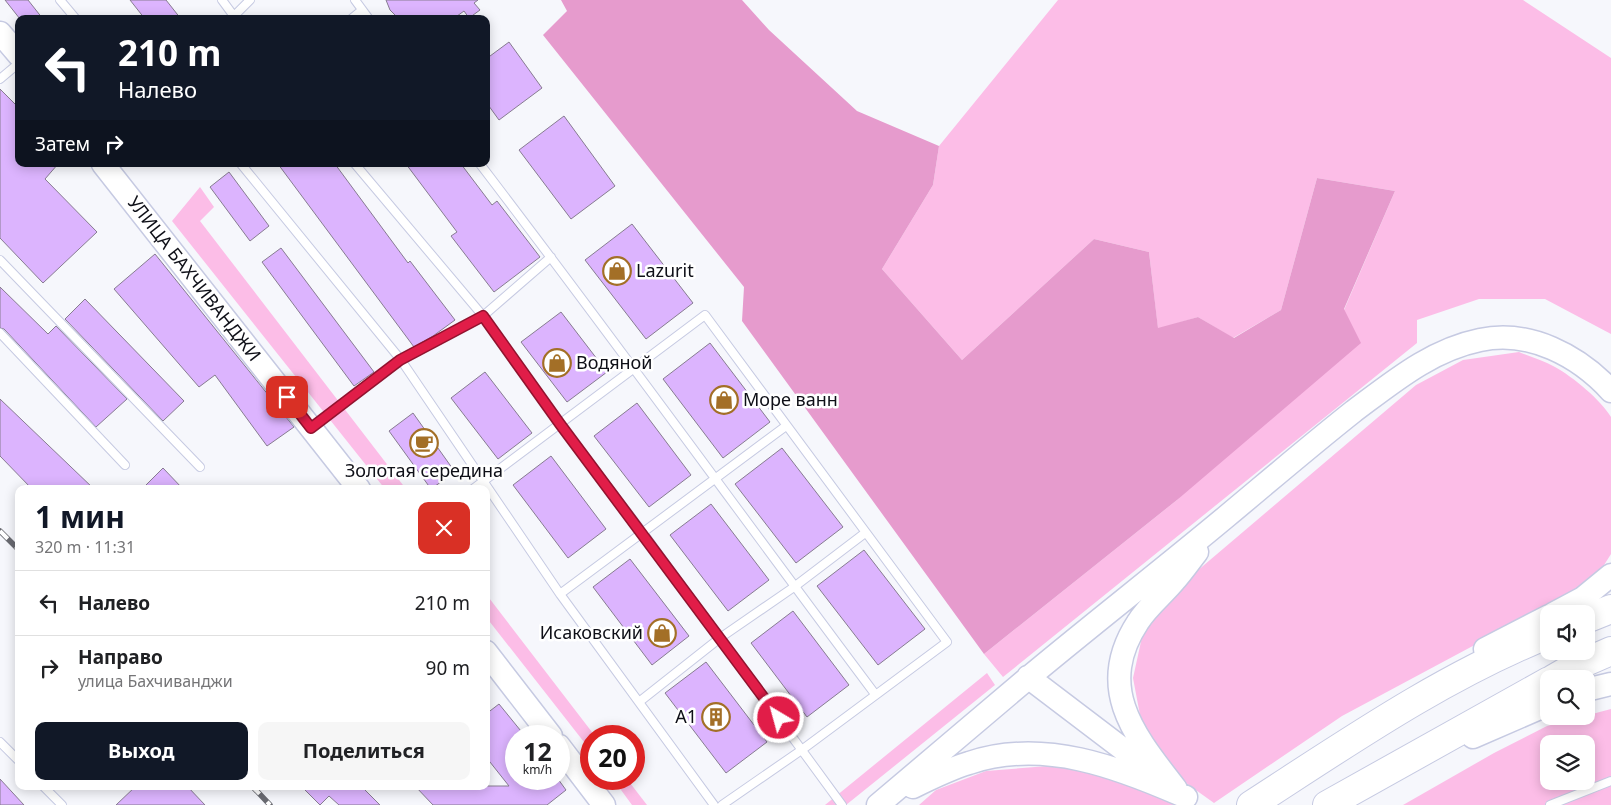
<!DOCTYPE html>
<html lang="ru">
<head>
<meta charset="utf-8">
<style>
	:root { --surface:#fff; --page:#f6f6f6; --text:#202124; --muted:#757577; --line:#e0e0e0; --accent:#111827 }
	body { margin:0; font-family:"Noto Sans",sans-serif; background:var(--page); color:var(--text); height:100vh; display:flex; flex-direction:column; font-size:19px; white-space:nowrap }
	* { box-sizing:border-box; margin:0 }
	p { font-size:16px; color:var(--muted) }
	.icon { flex:none; width:28px; height:28px; fill:none; stroke:currentColor; stroke-width:2; stroke-linecap:round; stroke-linejoin:round }
	.map { position:relative; flex:1; overflow:hidden }
	.details { position:absolute; left:15px; top:485px; width:475px; height:305px; display:flex; flex-direction:column; background:var(--surface); border-radius:10px; box-shadow:0 2px 12px #0003 }
	.details>* { flex:none }
	.hud { position:absolute; left:15px; top:15px; width:475px; height:152px; border-radius:10px; box-shadow:0 2px 12px #0003; background:#111827; color:#fff; overflow:hidden }
	.controls { position:absolute; left:1540px; top:605px; display:grid; gap:10px }
	.controls a { display:grid; place-items:center; width:55px; height:55px; border-radius:10px; background:var(--surface); box-shadow:0 2px 12px #0003; font-size:25px }
	.speed { position:absolute; left:505px; top:725px; display:flex; gap:10px; font-size:25px; font-weight:700; text-align:center }
	.speed>* { display:grid; place-content:center; width:65px; height:65px; border-radius:50%; background:var(--surface); box-shadow:0 2px 12px #0003; line-height:1 }
	.speed small { font-size:12px; font-weight:400 }
	.speed .limit { border:8px solid #d22; background:#fff; color:#111 }
	.pin { position:absolute; display:grid; place-items:center; width:42px; height:42px; color:#fff; margin:-21px; border-radius:10px; box-shadow:0 2px 8px #0006 }
	.me { position:absolute; width:55px; margin:-28px; rotate:323deg; stroke-linejoin:round; filter:drop-shadow(0 0 4px #0008) }
	.turn { display:flex; align-items:center; gap:18px; height:105px; padding:0 20px; font-size:22px }
	.turn .icon { width:65px; height:65px; stroke-width:2.5 }
	.turn b { display:block; font-size:35px; line-height:42px }
	.then { display:flex; align-items:center; height:48px; padding:0 20px; background:#0003; gap:10px; font-size:19px }
	.round { display:grid; place-items:center; flex:none; width:52px; height:52px; border-radius:10px; background:var(--page) }
	.overview { display:flex; align-items:center; justify-content:space-between; height:85px; padding:0 20px }
	h1 { font-size:30px; font-weight:700; line-height:38px; color:var(--accent) }
	.cta { display:flex; gap:10px; margin-top:auto; padding:10px 20px }
	.cta a { flex:1; height:58px; border-radius:10px; background:var(--accent); color:#fff; font-size:20px; font-weight:700; line-height:58px; text-align:center }
	.cta a+a { background:var(--page); color:var(--text) }
	ul { padding:0; list-style:none }
	li { display:flex; align-items:center; gap:15px; height:65px; padding:0 20px; border-top:1px solid var(--line) }
	li div { flex:1 }
	li b { display:block; font-size:19px }
	li em { font-style:normal }
	.map>svg:first-child { display:block }
</style>
</head>
<body>
<div class="map">
<svg width="1611" height="805" viewBox="0 0 1611 805">
	<rect width="100%" height="100%" fill="#f6f7fc"/>
	<!-- green -->
	<path fill="#fcbde7" fill-rule="evenodd" d="M 1058,0 L 1523,0 L 1611,58 L 1611,334 L 1545,299 L 1479,299 L 1417,320 L 1417,343 L 1003,677 L 984,654 L 1177,500 L 1344,310 L 1395,191 L 1317,178 L 1281,310 L 1233,338 L 1198,317 L 1158,329 L 1149,252 L 1094,239 L 962,360 L 882,269 L 933,185 L 939,146 Z
		M 200,187 L 214,207 L 200,221 L 406,489 L 385,489 L 172,221 Z
		M 1519,352 C 1531,357 1544,361 1555,367 C 1573,377 1601,400 1611,417 L 1611,554 L 1594,581 L 1342,716 L 1214,803 L 1172,773 L 1143,731 L 1133,678 L 1142,637 L 1157,605 L 1416,385 L 1463,360 Z
		M 486,594 L 595,736 L 591,736 L 591,751 L 486,617 Z
		M 987,673 L 995,685 L 846,805 L 825,805 Z
		M 1611,709 L 1611,805 L 1403,805 L 1494,753 L 1547,726 ZM 1549,744 L 1586,744 L 1586,781 L 1549,781 Z
		M 1048,766 L 1104,771 L 1185,805 L 919,805 L 936,790 L 986,771 Z
		M 613,779 L 627,779 L 647,805 L 632,805 Z"/>
	<!-- forest -->
	<path fill="#e69bcd" d="M 561,0 L 742,0 L 769,30 L 857,111 L 939,146 L 933,185 L 882,269 L 962,360 L 1094,239 L 1149,252 L 1158,328 L 1198,317 L 1234,338 L 1281,310 L 1317,178 L 1395,191 L 1344,309 L 1361,343 L 1177,500 L 984,654 L 742,321 L 744,287 L 543,35 L 567,11 Z"/>
	<!-- building -->
	<path fill="#dcb4fe" stroke="#877c91" d="M 5,0 L 28,0 L 43,19 L 20,19 Z
		M 130,0 L 166,0 L 181,19 L 145,19 Z
		M 386,0 L 478,0 L 474,3 L 480,10 L 469,18 L 464,11 L 453,19 L 399,19 L 390,10 Z
		M 509,42 L 542,88 L 499,120 L 486,102 L 486,59 Z
		M 0,89 L 19,108 L 19,164 L 58,164 L 45,179 L 97,232 L 43,283 L 0,238 Z
		M 564,116 L 615,186 L 571,219 L 519,150 Z
		M 278,164 L 335,164 L 408,263 L 410,261 L 455,320 L 433,336 L 414,347 Z
		M 406,164 L 461,164 L 492,205 L 497,201 L 540,257 L 494,292 L 451,236 L 457,232 Z
		M 229,172 L 269,226 L 250,241 L 210,187 Z
		M 632,224 L 693,303 L 646,339 L 585,260 Z
		M 281,248 L 374,372 L 354,386 L 262,262 Z
		M 155,254 L 294,427 L 267,446 L 215,375 L 199,387 L 114,289 Z
		M 0,287 L 48,334 L 56,326 L 127,399 L 96,427 L 4,329 L 0,328 Z
		M 85,299 L 184,401 L 163,421 L 65,319 Z
		M 561,312 L 607,372 L 567,402 L 521,342 Z
		M 710,343 L 770,422 L 723,458 L 663,379 Z
		M 485,372 L 532,433 L 498,459 L 451,398 Z
		M 0,399 L 94,489 L 32,489 L 0,456 Z
		M 637,403 L 691,475 L 649,507 L 594,436 Z
		M 413,413 L 455,472 L 431,489 L 389,431 Z
		M 782,448 L 843,527 L 796,563 L 735,484 Z
		M 551,456 L 606,529 L 568,558 L 513,485 Z
		M 163,468 L 183,489 L 142,489 Z
		M 711,504 L 769,580 L 728,611 L 670,535 Z
		M 864,550 L 925,629 L 878,665 L 817,586 Z
		M 630,559 L 689,636 L 652,665 L 593,587 Z
		M 793,611 L 849,685 L 807,717 L 751,643 Z
		M 706,662 L 767,742 L 726,773 L 665,693 Z
		M 499,704 L 525,736 L 516,736 L 516,779 L 558,779 L 566,790 L 547,805 L 433,805 L 415,786 L 509,786 L 486,757 L 486,714 Z
		M 0,779 L 24,805 L 0,805 Z
		M 136,786 L 187,786 L 205,805 L 116,805 Z
		M 301,786 L 361,786 L 380,805 L 339,805 L 329,796 L 320,805 Z"/>
	<g fill="none" stroke-linecap="round" stroke-linejoin="round">
		<defs>
			<path id="lane" d="M 60,0 L 76,19
				M 222,0 L 236,19
				M 355,0 L 369,19
				M 231,19 L 250,0
				M 351,19 L 362,10
				M 0,79 L 19,63
				M 241,164 L 401,360 L 560,594 L 714,805
				M 355,164 L 483,316 L 560,424 L 643,533 L 842,805
				M 480,164 C 614,339 743,518 875,694
				M 0,260 L 200,467
				M 0,333 L 125,465
				M 314,426 L 401,360 L 483,316 L 551,257
				M 473,489 L 705,315 L 947,642 L 803,749 L 722,805
				M 560,594 L 786,426
				M 639,702 L 720,638 L 794,587 L 865,533
				M 0,742 L 19,761
				M 43,786 L 62,805
				M 1550,805 L 1611,781"/>
			<path id="secondary" d="M 0,33 L 19,55
				M 103,164 L 359,489
				M 1553,614 L 1583,598 L 1611,575
				M 1485,649 L 1549,616
				M 486,652 L 551,736
				M 1028,677 L 1153,772
				M 1586,690 L 1611,684
				M 1473,737 L 1549,704
				M 559,746 L 604,805
				M 913,787 C 931,778 949,769 969,763 C 1043,738 1118,767 1186,797
				M 1176,789 C 1136,737 1094,689 1138,622 C 1148,606 1164,594 1176,579 C 1183,571 1190,561 1197,552
				M 878,805 C 928,763 978,720 1028,678 C 1094,623 1161,571 1227,516 C 1269,481 1311,445 1354,411 C 1393,382 1431,350 1480,340 C 1529,329 1579,356 1611,391"/>
			<path id="highway" d="M 1586,619 L 1611,609
				M 1553,679 L 1572,668 L 1611,651
				M 1251,805 C 1347,743 1442,677 1549,634
				M 1327,805 L 1549,681"/>
		</defs>
		<!-- lane casing -->
		<use href="#lane" stroke="#c6cae2" stroke-width="10"/>
		<!-- secondary casing -->
		<use href="#secondary" stroke="#c6cae2" stroke-width="25"/>
		<!-- highway casing -->
		<use href="#highway" stroke="#c6cae2" stroke-width="30"/>
		<!-- lane -->
		<use href="#lane" stroke="#fff" stroke-width="8"/>
		<!-- secondary -->
		<use href="#secondary" stroke="#fff" stroke-width="22"/>
		<!-- highway -->
		<use href="#highway" stroke="#fff" stroke-width="28"/>
		<defs>
			<path id="rail" d="M 0,531 L 19,550
				M 252,786 L 270,805"/>
		</defs>
		<!-- rail casing -->
		<use href="#rail" stroke="#696a71" stroke-width="5.5"/>
		<!-- rail -->
		<use href="#rail" stroke="#fff" stroke-width="4" stroke-dasharray="11" stroke-linecap="butt"/>
	</g>
	<g fill="none" stroke-linecap="round" stroke-linejoin="round">
		<defs>
			<path id="route" d="M 287,397 L 311,428 L 400,360 L 483,316 L 560,424 L 779,718"/>
		</defs>
		<!-- route casing -->
		<use href="#route" stroke="#92132f" stroke-width="12"/>
		<!-- route -->
		<use href="#route" stroke="#e11d48" stroke-width="9"/>
	</g>
	<!-- icons -->
	<defs>
		<symbol id="shop-ring" viewBox="-11 -11 22 22"><circle r="9.5" fill="#fff" stroke="#a36f27" stroke-width="1.5"/><path d="M-5-2.5h2.3a2.7 3.5 0 0 1 5.4 0H5L5.5 6h-11ZM-1.5-2.5h3a1.5 2.3 0 0 0-3 0Z" fill="#a36f27"/></symbol>
		<symbol id="cafe-ring" viewBox="-11 -11 22 22"><circle r="9.5" fill="#fff" stroke="#a36f27" stroke-width="1.5"/><path d="M-5.5-4.5H6V0H3Q3 3.5 0 3.5H-2.5Q-5.5 3.5-5.5 0ZM3-3.2v2h1.7v-2ZM-6 4.5H4V6H-6Z" fill="#a36f27"/></symbol>
		<symbol id="building-ring" viewBox="-11 -11 22 22"><circle r="9.5" fill="#fff" stroke="#a36f27" stroke-width="1.5"/><path d="M-4-6H4V6H1V3H-1V6H-4ZM-2.5-4.3h1.7v1.8h-1.7ZM.8-4.3h1.7v1.8H.8ZM-2.5-1h1.7V.8h-1.7ZM.8-1h1.7V.8H.8Z" fill="#a36f27"/></symbol>
	</defs>
	<g fill-rule="evenodd">
		<use href="#shop-ring" x="601" y="255" width="32" height="32"/>
		<use href="#shop-ring" x="541" y="347" width="32" height="32"/>
		<use href="#shop-ring" x="708" y="384" width="32" height="32"/>
		<use href="#cafe-ring" x="408" y="427" width="32" height="32"/>
		<use href="#shop-ring" x="646" y="617" width="32" height="32"/>
		<use href="#building-ring" x="700" y="701" width="32" height="32"/>
	</g>
	<g text-anchor="middle" stroke-width="5" stroke-linejoin="round" paint-order="stroke">
		<!-- poi labels -->
		<g font-size="18" fill="#0e0f17" stroke="#fff" text-anchor="start">
			<text x="636" y="277">Lazurit</text>
			<text x="576" y="369">Водяной</text>
			<text x="743" y="406">Море ванн</text>
			<text x="424" y="477" text-anchor="middle">Золотая середина</text>
			<text x="643" y="639" text-anchor="end">Исаковский</text>
			<text x="697" y="723" text-anchor="end">A1</text>
		</g>
		<!-- street labels -->
		<g font-size="18" fill="#0e0f17" stroke="#fff">
			<text transform="translate(194 279) rotate(52)" y="6">УЛИЦА БАХЧИВАНДЖИ</text>
		</g>
	</g>
</svg>
<div class="controls">
<a><svg class="icon" aria-label="sound" viewBox="0 0 24 24"><path d="M4 9h4l5-4v14l-5-4H4zM17 9q2 3 0 6"/></svg></a>
<a><svg class="icon" aria-label="search" viewBox="0 0 24 24"><circle cx="10" cy="10" r="6"/><path d="M15 15l6 6"/></svg></a>
<a><svg class="icon" aria-label="layers" viewBox="0 0 24 24"><path d="M12 4l9 5-9 5-9-5zM3 14l9 5 9-5"/></svg></a>
</div>
<div class="speed"><div>12<small>km/h</small></div><div class="limit">20</div></div>
<div class="pin" style="left:287px;top:397px;background:#d93025"><svg class="icon" aria-label="arrive" viewBox="0 0 24 24"><path d="M6 21V4h12l-3 4 3 4H6"/></svg></div>
<svg class="me" style="left:779px;top:718px" viewBox="-20 -20 40 40"><circle r="17" fill="#e11d48" stroke="#fff" stroke-width="3"/><path d="M0-11L8 9 0 5-8 9z" fill="#fff"/></svg>
<div class="hud">
<div class="turn"><svg class="icon" aria-label="left" viewBox="0 0 24 24"><path d="M17 20v-9H6M10 6l-5 5 5 5"/></svg><div><b>210 m</b>Налево</div></div>
<div class="then">Затем<svg class="icon" aria-label="right" viewBox="0 0 24 24"><path d="M7 20v-9h11M14 6l5 5-5 5"/></svg></div>
</div>
<section class="details">
<div class="overview"><div><h1>1 мин</h1><p>320 m · 11:31</p></div><a class="round" style="background:#d93025;color:#fff"><svg class="icon" aria-label="close" viewBox="0 0 24 24"><path d="M6 6l12 12M18 6L6 18"/></svg></a></div>
<ul>
<li><svg class="icon" aria-label="left" viewBox="0 0 24 24"><path d="M17 20v-9H6M10 6l-5 5 5 5"/></svg><div><b>Налево</b></div><em>210 m</em></li>
<li><svg class="icon" aria-label="right" viewBox="0 0 24 24"><path d="M7 20v-9h11M14 6l5 5-5 5"/></svg><div><b>Направо</b><p>улица Бахчиванджи</p></div><em>90 m</em></li>
</ul>
<div class="cta"><a>Выход</a><a>Поделиться</a></div>
</section>
</div>
</body>
</html>
